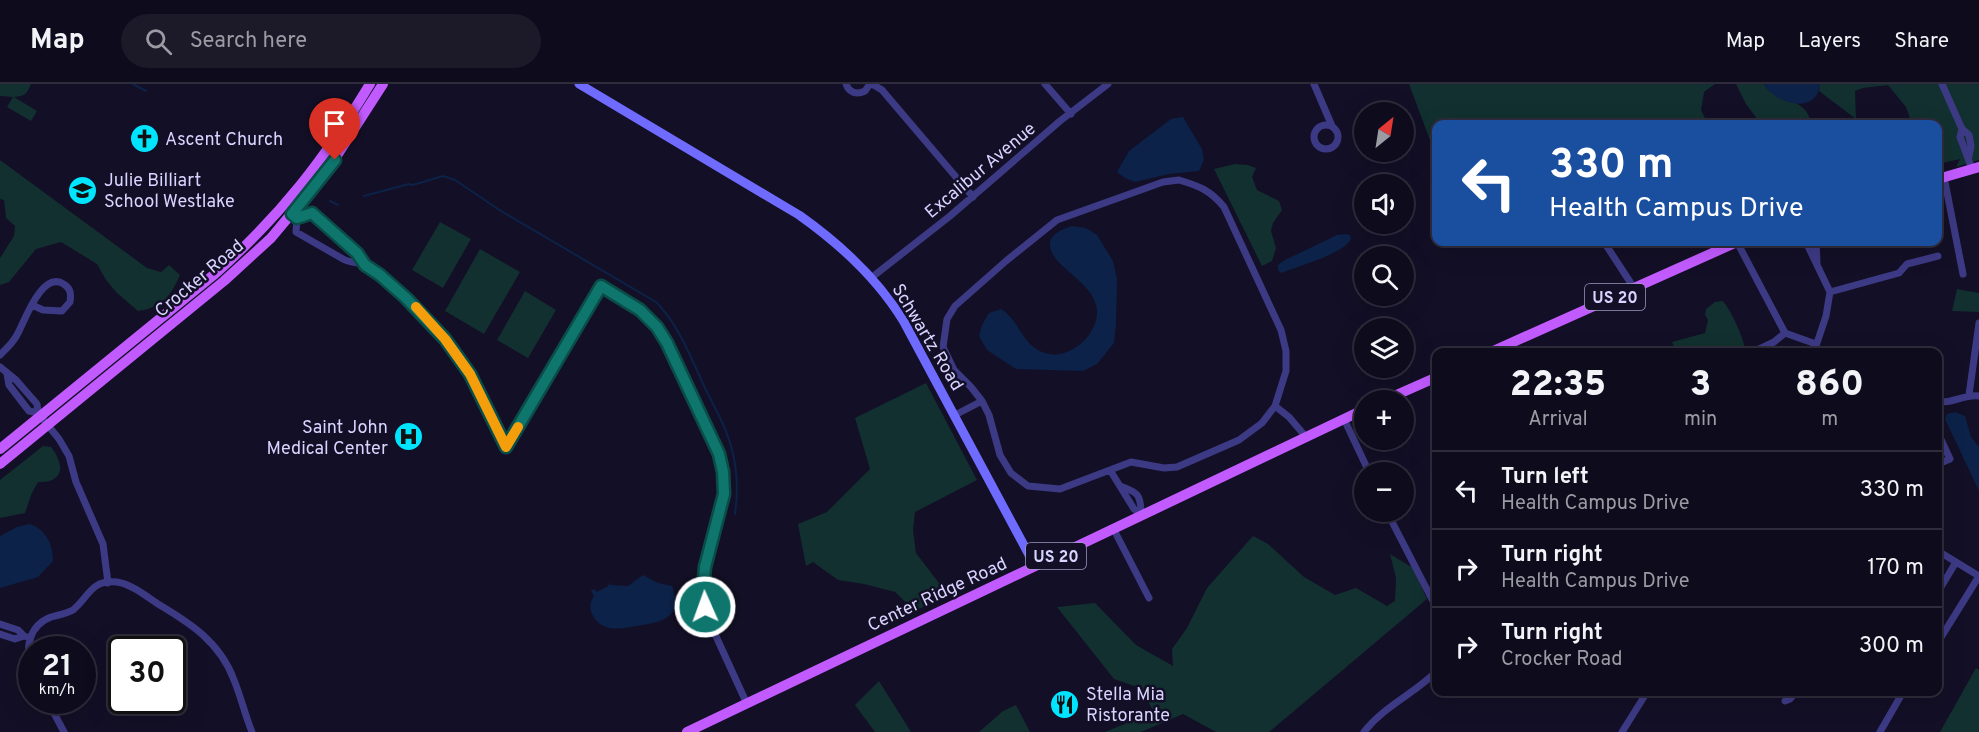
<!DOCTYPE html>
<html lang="en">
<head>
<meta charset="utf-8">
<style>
	:root { --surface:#0e0b1c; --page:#1c1929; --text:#f1f3f6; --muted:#9b9ba3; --line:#2e2b3b }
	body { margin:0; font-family:Overpass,sans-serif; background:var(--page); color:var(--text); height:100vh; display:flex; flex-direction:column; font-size:22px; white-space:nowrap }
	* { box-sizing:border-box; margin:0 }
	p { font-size:20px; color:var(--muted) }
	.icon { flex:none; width:33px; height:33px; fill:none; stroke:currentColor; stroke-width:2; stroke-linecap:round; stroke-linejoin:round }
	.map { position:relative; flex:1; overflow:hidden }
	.panel { position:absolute; left:1432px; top:264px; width:510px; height:348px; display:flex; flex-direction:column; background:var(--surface); border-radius:12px; box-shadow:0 6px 24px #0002,0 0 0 2px var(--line) }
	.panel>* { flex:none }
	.guide { position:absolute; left:1432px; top:36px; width:510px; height:126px; border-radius:12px; box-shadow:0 6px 24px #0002,0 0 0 2px var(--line); background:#1a4fa0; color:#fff; overflow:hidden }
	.needle { width:39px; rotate:30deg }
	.fabs { position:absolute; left:1354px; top:18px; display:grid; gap:12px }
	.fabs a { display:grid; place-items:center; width:60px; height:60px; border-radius:50%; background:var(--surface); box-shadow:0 6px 24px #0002,0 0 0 2px var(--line); font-size:30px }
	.speed { position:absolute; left:18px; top:552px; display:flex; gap:12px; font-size:30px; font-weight:700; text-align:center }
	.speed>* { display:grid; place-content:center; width:78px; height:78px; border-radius:50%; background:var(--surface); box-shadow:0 6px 24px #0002,0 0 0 2px var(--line); line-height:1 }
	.speed small { font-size:15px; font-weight:400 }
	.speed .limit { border:3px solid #111; border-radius:9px; background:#fff; color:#111 }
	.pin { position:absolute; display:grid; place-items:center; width:51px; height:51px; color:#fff; margin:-62px -26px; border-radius:50% 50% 50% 0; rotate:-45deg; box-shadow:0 0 6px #0007 }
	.pin .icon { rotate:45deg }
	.me { position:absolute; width:66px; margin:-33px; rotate:358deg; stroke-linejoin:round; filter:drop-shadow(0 0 4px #0008) }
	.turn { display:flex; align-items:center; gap:21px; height:126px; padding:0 18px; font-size:27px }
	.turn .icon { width:78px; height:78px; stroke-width:2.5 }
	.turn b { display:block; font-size:42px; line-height:51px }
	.eta { display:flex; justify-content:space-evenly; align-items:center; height:102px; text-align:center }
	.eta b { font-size:36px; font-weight:800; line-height:42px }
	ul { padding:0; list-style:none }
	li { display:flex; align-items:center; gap:18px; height:78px; padding:0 18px; border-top:2px solid var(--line) }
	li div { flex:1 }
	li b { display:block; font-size:22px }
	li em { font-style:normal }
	header { display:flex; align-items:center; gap:36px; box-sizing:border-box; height:84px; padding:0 30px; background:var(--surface); border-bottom:2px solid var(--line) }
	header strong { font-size:28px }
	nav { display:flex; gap:33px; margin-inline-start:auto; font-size:21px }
	.search { width:420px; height:54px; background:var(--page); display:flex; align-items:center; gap:15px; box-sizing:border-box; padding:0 21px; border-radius:33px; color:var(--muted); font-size:22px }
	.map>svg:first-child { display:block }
</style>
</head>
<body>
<header>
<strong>Map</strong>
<div class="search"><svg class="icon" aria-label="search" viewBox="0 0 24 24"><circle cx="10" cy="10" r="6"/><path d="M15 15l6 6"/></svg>Search here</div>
<nav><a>Map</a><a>Layers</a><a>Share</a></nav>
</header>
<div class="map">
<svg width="1979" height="648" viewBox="0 0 1979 648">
	<rect width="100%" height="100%" fill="#130f26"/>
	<!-- green -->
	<path fill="#12302f" d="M 0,0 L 31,0 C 26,11 25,12 14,13 L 37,27 L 31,37 L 7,23 L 13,13 L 0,12 Z
		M 1409,0 L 1715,0 L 1704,8 L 1701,26 L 1708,40 L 1437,40 L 1437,65 L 1431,59 Z
		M 1736,0 L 1764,0 C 1772,16 1796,14 1806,27 C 1809,31 1810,36 1812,40 L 1761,40 L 1746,20 Z
		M 1820,0 L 1979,0 L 1979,76 L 1956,83 L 1960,75 L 1938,80 L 1938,40 L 1912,40 L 1906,23 L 1888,1 C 1877,3 1864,2 1855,7 L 1856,35 L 1819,7 Z
		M 0,76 L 147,184 L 161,188 L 169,181 L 180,191 C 171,212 162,224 138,227 L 117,209 L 106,196 L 97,180 L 61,158 L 36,165 L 9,198 L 0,201 L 0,174 L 14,152 L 15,142 L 6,134 L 4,116 L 0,115 Z
		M 1235,80 L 1248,81 L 1256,84 L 1252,93 L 1257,106 L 1279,117 L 1282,126 L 1273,139 L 1271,147 L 1276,164 L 1272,177 L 1262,182 L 1214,85 Z
		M 440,138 L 471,155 L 443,204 L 412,186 Z
		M 480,165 L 520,188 L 484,250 L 445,227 Z
		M 1957,205 L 1979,209 L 1979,228 L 1952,227 Z
		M 525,207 L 556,226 L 528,274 L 497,256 Z
		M 1723,217 C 1733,230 1743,253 1746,268 L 1676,268 L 1672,258 L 1705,249 L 1708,236 L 1705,231 L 1706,225 L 1715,218 Z
		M 926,299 L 977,396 L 915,428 L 913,446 L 916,469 L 948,511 L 915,527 L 895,508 L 864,500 L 838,496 L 813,478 L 806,482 L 798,440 L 827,428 L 870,385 L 855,334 Z
		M 43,362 L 51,363 C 58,372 67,389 52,396 C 48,398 42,398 38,398 L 31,411 L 25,429 L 0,434 L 0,396 Z
		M 1253,452 L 1268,460 L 1304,493 L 1335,511 L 1356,504 L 1387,522 L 1395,517 L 1396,494 L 1390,470 L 1413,484 L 1427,515 L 1269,648 L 1216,648 L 1183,630 L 1141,648 L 1105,648 L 1154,628 L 1140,604 L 1114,595 L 1057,523 L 1095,519 L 1136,561 L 1173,582 L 1172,565 L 1187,544 L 1207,504 Z
		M 1976,584 L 1979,586 L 1979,648 L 1940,648 Z
		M 879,597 L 911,648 L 875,648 L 855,621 Z
		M 1016,621 L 1030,648 L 979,648 L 1003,627 Z"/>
	<!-- water -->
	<path fill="#0c2248" d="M 1764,0 L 1820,0 C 1818,31 1775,21 1764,0 Z
		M 1183,33 L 1202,65 L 1204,76 L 1199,87 L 1169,90 L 1135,98 L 1125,94 L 1117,88 L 1129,67 L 1171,35 Z
		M 1072,142 L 1086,144 L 1097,151 L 1113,177 L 1117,195 L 1116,240 L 1114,259 L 1097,280 L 1083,287 L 1016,285 L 987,266 L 979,252 L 982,241 L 989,229 L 1001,225 C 1019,236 1022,260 1042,268 C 1052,272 1063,271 1073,265 C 1083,259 1089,253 1094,242 C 1111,203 1052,187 1050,162 C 1049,150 1063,145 1072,142 Z
		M 1346,150 L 1350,151 L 1351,155 C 1343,170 1299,182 1281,189 L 1278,186 L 1278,181 L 1285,176 L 1337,151 Z
		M 1955,328 L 1965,332 L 1971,353 L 1979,363 L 1979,407 L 1945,335 L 1947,330 Z
		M 29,440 C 46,445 53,460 53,477 L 38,493 L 0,504 L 0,452 L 17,443 Z
		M 643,491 L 658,499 L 672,502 C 682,530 668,537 642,541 C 625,544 602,551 592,530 C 589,523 590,518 594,512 L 591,507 L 594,505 L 597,508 L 608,502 L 609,498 L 610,501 L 628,502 Z"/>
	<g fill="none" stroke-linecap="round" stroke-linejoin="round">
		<!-- stream -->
		<path stroke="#0c2248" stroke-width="2" d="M 133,0 L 146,7
			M 364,112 L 409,100 L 413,101 L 443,92 L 455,96 L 501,127 L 656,218 C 680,242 692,277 706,306 C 716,326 727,345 732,366 C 738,388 738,408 735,430
			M 330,117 L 338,121"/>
		<!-- street -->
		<path stroke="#3d3a85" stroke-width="7" d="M 846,0 C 849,9 857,11 865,7 L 870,0
			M 872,0 L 882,6 L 973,113
			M 1045,0 L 1071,30
			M 1314,0 L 1332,42
			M 1942,0 L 1962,45 L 1969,51 L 1971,62 L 1969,72
			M1314 53a12 12 0 1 1 24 0a12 12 0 1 1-24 0Z
			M 1962,45 L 1960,53 L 1972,85
			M 1944,93 L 1963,190
			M 1179,96 C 1199,102 1210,106 1224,123 L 1281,246 L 1286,267 L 1286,287 L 1275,322 L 1262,339 L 1239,356 L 1177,383 L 1164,384 L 1131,378 L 1060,405 L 1028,402 L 1011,389 L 1000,371 L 989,331 L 982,317 L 971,303 L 954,286 L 943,263 L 947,235 L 955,222 L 1006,177 L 1057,136 L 1163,98 Z
			M 1604,158 L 1634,204
			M 1737,158 L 1785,249 L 1774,258 L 1753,268
			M 1806,158 L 1830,208 L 1826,232 L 1814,268
			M 1816,158 L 1817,178
			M 365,181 L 357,169 L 312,129 L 297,134 L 296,148 L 343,175 C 350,179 357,178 365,181 C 376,185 385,196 394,203 C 451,251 476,297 506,363
			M 871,194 L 950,132 L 1060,37 L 1108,0
			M 1830,208 L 1899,189 L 1907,180 L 1938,172
			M 1785,249 L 1816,260
			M 0,271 C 7,264 14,258 18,249 C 25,236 43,184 65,201 C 71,205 71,211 70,218 L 62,227 L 43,226 L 32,221
			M 0,283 L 16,296 L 37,320 L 38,329 L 59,355 L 69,372 L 76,398 L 103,460 L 108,499
			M 7,290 L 9,301 L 29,327 L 38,329
			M 1969,311 L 1979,239
			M 1938,317 C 1949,321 1964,310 1979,312
			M 1275,322 L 1289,333 L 1306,353
			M 955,331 L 982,317
			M 1344,335 L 1369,388
			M 1938,349 L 1950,375 L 1938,380
			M 506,363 L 601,202 L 640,226 L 657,243 L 667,259 L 719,370 L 723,388 L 724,410 L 706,476 L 703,497 L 703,513 L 709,537 L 747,620
			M 1110,386 L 1134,425 L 1141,430
			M 1120,402 C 1138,408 1141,411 1141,430
			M 1387,428 L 1437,525
			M 1113,444 L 1149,514
			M 1938,467 L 1979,492
			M 1938,508 L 1956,478
			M 0,540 L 18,546 L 24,552
			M 0,550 L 15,555 L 24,552 L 30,554
			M 1938,553 L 1940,555 L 1979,492
			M 32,583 C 24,563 30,541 51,533 C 58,531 66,530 73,526 C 89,513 91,495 117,498 C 131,500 146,512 158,520 C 190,539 220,558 234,596 C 241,613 245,631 252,648
			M 47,616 L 64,648
			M 1785,617 L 1790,615 L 1796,608
			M 1364,648 C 1384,622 1414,610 1437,587
			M 1622,648 L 1647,608
			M 1880,648 L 1903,608"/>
		<!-- secondary -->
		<path stroke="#6f6bff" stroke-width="9" d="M 579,0 L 799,131 C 840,160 878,195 904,238 L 1035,482"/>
		<!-- primary -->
		<path stroke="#c25bff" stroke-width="10" d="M 1938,95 L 1979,83
			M 1491,268 L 1737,158
			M 1385,316 L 1437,293
			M 0,365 L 216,189 C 282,130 324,76 370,0
			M 0,380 L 224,197 L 271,154 L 327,87 L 383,0
			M 687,648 L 1365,325"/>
	</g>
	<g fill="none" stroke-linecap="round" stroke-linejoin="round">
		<defs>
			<path id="route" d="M 335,76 L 292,130 L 297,134 L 312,129 L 357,169 L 365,181 L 380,191 L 406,214 L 445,255 L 470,290 L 506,363 L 601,202 L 640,226 L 657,243 L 667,259 L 719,370 L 723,388 L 724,410 L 705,483 L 703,505 L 705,523"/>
		</defs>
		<!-- route casing -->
		<use href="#route" stroke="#0a4d48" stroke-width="15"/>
		<!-- route -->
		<use href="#route" stroke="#0f766e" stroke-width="10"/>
		<!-- slow -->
		<path stroke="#f59e0b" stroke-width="10" d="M 416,223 L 445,255 L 470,290 L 506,363 L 518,343"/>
	</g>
	<!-- icons -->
	<defs>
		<symbol id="church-disc" viewBox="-11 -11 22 22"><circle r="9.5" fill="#00e5ff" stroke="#130f26"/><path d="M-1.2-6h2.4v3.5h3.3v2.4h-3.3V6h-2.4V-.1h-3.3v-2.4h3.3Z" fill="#111"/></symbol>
		<symbol id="school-disc" viewBox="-11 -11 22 22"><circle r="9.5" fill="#00e5ff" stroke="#130f26"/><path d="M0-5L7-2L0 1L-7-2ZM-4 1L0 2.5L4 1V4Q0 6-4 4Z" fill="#111"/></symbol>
		<symbol id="hospital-disc" viewBox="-11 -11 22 22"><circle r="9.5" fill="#00e5ff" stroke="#130f26"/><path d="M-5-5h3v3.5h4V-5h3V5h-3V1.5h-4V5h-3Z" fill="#111"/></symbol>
		<symbol id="restaurant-disc" viewBox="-11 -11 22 22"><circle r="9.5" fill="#00e5ff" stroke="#130f26"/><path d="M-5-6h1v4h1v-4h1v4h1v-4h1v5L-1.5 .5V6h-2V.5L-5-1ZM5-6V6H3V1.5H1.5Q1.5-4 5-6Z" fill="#111"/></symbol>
	</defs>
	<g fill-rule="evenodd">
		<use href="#church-disc" x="128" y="38" width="33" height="33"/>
		<use href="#school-disc" x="66" y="90" width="33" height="33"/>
		<use href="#hospital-disc" x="392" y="336" width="33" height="33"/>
		<use href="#restaurant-disc" x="1048" y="604" width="33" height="33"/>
	</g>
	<g text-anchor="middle" stroke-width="5" stroke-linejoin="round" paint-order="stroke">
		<!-- shield labels -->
		<g fill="#130f26" stroke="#9e99be" stroke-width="1.5">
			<rect x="1585" y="200" width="60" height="26" rx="4.5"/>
			<rect x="1026" y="459" width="60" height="26" rx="4.5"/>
		</g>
		<g font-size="16" font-weight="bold" fill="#d9d4ff">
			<text x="1615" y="219">US 20</text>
			<text x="1056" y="478">US 20</text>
		</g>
		<!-- poi labels -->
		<g font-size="18" fill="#d9d4ff" stroke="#130f26" text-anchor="start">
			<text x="165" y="61">Ascent Church</text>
			<text x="104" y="102">Julie Billiart<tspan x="104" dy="21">School Westlake</tspan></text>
			<text x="388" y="349" text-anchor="end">Saint John<tspan x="388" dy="21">Medical Center</tspan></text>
			<text x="1086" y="616">Stella Mia<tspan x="1086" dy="21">Ristorante</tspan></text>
		</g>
		<!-- street labels -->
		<g font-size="18" fill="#d9d4ff" stroke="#130f26">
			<text transform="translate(980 86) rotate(-40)" y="6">Excalibur Avenue</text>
			<text transform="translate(199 194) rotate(-40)" y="6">Crocker Road</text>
			<text transform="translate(928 253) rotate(59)" y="6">Schwartz Road</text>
			<text transform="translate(937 510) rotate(-25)" y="6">Center Ridge Road</text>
		</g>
	</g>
</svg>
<div class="fabs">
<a><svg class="needle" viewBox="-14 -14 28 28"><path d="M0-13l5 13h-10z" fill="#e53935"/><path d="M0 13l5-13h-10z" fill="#9b9ba3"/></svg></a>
<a><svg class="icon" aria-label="sound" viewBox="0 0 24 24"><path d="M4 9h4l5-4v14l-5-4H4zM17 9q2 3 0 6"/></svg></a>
<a><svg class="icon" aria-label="search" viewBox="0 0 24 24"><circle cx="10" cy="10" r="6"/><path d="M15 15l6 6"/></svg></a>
<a><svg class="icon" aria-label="layers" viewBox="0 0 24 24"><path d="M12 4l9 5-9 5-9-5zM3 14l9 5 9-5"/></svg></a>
<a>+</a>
<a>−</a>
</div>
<div class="speed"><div>21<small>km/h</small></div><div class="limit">30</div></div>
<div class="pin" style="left:335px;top:76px;background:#d93025"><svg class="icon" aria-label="arrive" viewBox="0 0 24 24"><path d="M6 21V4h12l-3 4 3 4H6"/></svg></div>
<svg class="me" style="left:705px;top:523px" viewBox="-20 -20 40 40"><circle r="17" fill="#0f766e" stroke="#fff" stroke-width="3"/><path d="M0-11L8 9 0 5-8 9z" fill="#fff"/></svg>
<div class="guide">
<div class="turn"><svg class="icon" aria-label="left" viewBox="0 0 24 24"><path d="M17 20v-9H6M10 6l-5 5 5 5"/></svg><div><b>330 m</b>Health Campus Drive</div></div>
</div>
<section class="panel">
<div class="eta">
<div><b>22:35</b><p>Arrival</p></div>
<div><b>3</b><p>min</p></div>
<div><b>860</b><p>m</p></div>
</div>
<ul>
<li><svg class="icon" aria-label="left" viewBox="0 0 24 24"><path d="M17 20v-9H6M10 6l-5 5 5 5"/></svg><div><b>Turn left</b><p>Health Campus Drive</p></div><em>330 m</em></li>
<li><svg class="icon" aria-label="right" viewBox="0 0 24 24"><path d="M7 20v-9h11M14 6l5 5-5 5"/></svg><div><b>Turn right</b><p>Health Campus Drive</p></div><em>170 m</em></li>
<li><svg class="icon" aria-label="right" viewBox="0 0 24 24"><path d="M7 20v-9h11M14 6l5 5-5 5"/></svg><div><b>Turn right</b><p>Crocker Road</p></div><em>300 m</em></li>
</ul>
</section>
</div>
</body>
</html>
